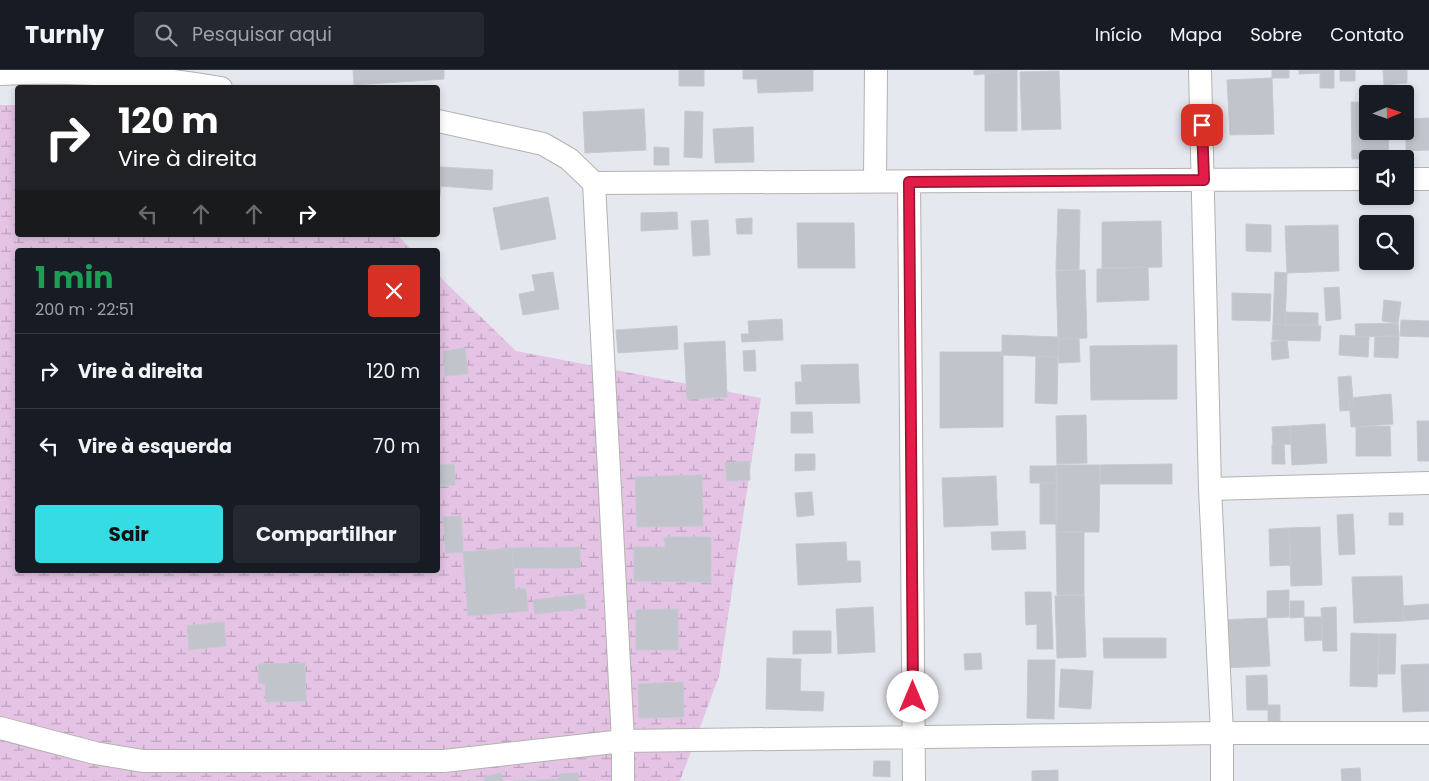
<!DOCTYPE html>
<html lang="pt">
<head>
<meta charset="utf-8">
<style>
	:root { --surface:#171b24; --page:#242831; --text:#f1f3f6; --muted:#9ea1a6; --line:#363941; --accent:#36dce3 }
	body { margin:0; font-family:Poppins,sans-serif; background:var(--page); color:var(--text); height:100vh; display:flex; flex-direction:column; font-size:19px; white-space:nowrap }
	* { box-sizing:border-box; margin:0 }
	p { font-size:16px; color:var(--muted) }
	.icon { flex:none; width:28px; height:28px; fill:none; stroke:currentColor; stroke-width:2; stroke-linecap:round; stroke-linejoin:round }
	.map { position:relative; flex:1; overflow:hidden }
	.drawer { position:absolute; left:15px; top:178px; width:425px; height:325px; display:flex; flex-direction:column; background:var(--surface); border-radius:5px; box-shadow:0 2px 8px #0003 }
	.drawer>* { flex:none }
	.guide { position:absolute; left:15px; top:15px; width:425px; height:152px; border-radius:5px; box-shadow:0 2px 8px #0003; background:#202124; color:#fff; overflow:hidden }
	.needle { width:32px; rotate:88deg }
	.tools { position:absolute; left:1359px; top:15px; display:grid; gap:10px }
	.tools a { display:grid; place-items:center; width:55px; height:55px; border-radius:5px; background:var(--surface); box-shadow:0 2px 8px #0003; font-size:25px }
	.pin { position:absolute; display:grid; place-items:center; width:42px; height:42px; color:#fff; margin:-21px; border-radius:10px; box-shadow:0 2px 8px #0006 }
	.me { position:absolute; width:55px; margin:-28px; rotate:0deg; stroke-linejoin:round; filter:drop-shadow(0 0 4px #0008) }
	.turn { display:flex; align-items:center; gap:18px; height:105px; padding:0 20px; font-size:22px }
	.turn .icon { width:65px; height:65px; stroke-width:2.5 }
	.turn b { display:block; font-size:35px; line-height:42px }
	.lanes { display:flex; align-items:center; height:48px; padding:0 20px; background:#0003; justify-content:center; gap:25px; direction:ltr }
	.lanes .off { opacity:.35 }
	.round { display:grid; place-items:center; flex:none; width:52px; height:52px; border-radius:5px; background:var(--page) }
	.head { display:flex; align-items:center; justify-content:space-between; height:85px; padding:0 20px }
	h1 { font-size:30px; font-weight:700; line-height:38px; color:#1e9e55 }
	.action { display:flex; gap:10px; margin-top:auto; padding:10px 20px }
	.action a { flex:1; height:58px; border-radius:5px; background:var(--accent); color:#111; font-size:20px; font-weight:700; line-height:58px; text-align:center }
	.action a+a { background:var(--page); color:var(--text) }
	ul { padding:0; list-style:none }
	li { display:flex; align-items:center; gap:15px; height:75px; padding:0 20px; border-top:1px solid var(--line) }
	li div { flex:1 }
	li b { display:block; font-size:19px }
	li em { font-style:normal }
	header { display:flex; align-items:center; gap:30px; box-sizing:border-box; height:70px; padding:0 25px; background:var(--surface); border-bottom:1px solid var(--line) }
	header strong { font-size:24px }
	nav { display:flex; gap:28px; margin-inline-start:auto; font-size:18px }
	.search { width:350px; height:45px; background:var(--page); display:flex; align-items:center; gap:12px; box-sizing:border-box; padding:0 18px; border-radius:5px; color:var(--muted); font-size:19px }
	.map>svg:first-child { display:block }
</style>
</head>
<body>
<header>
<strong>Turnly</strong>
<div class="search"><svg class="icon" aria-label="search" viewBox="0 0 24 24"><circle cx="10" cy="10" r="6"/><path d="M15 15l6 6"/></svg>Pesquisar aqui</div>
<nav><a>Início</a><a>Mapa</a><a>Sobre</a><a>Contato</a></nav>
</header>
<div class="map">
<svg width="1429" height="711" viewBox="0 0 1429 711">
	<defs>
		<pattern id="wetland-marsh" width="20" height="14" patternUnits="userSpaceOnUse" patternTransform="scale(1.25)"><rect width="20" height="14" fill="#e4c3e5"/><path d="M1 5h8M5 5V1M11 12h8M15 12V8" fill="none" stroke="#bca2bd"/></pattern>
	</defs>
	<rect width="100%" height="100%" fill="#e5e8ef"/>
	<!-- wetland -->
	<path fill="url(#wetland-marsh)" d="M 0,35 L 17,35 L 18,165 L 397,165 L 412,180 L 18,180 L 18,500 L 438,500 L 438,205 L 516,281 L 761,328 L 719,606 L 680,711 L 0,711 Z"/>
	<!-- building -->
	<path fill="#c1c4ca" stroke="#c4c9d3" d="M 353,0 L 444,0 L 444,9 L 354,15 Z
		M 679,0 L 704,0 L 704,16 L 679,16 Z
		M 743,0 L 813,0 L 813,21 L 758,23 L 757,9 L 743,9 Z
		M 974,0 L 1002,0 L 1002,2 L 974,5 Z
		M 985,0 L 1017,0 L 1017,61 L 985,61 Z
		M 1272,0 L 1289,0 L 1289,8 L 1272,8 Z
		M 1299,0 L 1320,0 L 1320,3 L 1299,4 Z
		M 1320,0 L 1334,0 L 1334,18 L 1320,18 Z
		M 1340,0 L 1355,0 L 1355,11 L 1340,11 Z
		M 1383,0 L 1407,0 L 1407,13 L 1384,15 Z
		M 1059,1 L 1061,59 L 1022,60 L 1020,2 Z
		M 1272,8 L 1274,64 L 1230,65 L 1227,10 Z
		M 1351,32 L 1368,32 L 1368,61 L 1388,61 L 1389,88 L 1352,89 Z
		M 644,39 L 646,80 L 585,83 L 583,42 Z
		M 685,41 L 703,42 L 702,88 L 684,87 Z
		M 1429,48 L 1429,80 L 1406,81 L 1406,49 Z
		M 753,57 L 754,92 L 715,93 L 713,59 Z
		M 654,77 L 669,78 L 669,95 L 654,95 Z
		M 440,97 L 493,100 L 492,120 L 440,116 Z
		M 438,117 L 441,117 L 438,138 Z
		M 548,127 L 556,169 L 501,180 L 493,138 Z
		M 1058,139 L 1080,140 L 1079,200 L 1056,200 Z
		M 677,142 L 678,159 L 641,161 L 641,143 Z
		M 752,148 L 752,164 L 737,164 L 736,149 Z
		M 708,150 L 710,185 L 693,186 L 691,151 Z
		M 1161,151 L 1162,197 L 1102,198 L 1102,152 Z
		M 797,153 L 854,153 L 855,198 L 798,198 Z
		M 1246,154 L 1271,155 L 1271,182 L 1246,181 Z
		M 1338,155 L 1339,201 L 1287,203 L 1285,156 Z
		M 1148,197 L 1149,230 L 1097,232 L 1097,199 Z
		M 1085,200 L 1087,268 L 1058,269 L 1056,201 Z
		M 553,202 L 559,239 L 523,245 L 519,224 L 535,221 L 532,205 Z
		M 1275,202 L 1287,203 L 1285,255 L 1273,254 Z
		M 1339,217 L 1341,249 L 1326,251 L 1324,218 Z
		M 1232,223 L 1271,224 L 1270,251 L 1232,250 Z
		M 1384,230 L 1401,232 L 1398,253 L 1382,251 Z
		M 1286,242 L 1318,243 L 1318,255 L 1285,255 Z
		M 782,249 L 783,270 L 742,272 L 741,264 L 749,264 L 748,251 Z
		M 1401,250 L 1429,251 L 1429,267 L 1400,266 Z
		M 1398,253 L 1399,266 L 1356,267 L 1355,254 Z
		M 1273,254 L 1321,256 L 1320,271 L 1272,270 Z
		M 677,256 L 678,279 L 618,283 L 616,260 Z
		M 1002,265 L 1059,267 L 1058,287 L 1002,285 Z
		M 1340,265 L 1369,267 L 1368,287 L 1339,285 Z
		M 1375,266 L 1399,266 L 1398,288 L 1374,287 Z
		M 1079,268 L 1080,292 L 1059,293 L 1058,269 Z
		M 1287,270 L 1289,288 L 1272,290 L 1271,272 Z
		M 725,271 L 727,327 L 687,329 L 684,273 Z
		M 1177,275 L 1177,329 L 1091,330 L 1090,276 Z
		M 465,278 L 468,304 L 445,306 L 443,281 Z
		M 755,280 L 756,301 L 744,301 L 743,281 Z
		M 940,282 L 1003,282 L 1003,357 L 940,358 Z
		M 1036,286 L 1058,287 L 1057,334 L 1035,333 Z
		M 858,294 L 860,333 L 796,334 L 795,312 L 802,312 L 801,295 Z
		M 1351,306 L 1354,340 L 1340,341 L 1338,307 Z
		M 1391,324 L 1393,354 L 1351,357 L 1349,328 Z
		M 791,342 L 812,342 L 813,363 L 791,363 Z
		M 1086,345 L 1087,393 L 1057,394 L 1056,346 Z
		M 1417,351 L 1429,351 L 1429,391 L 1418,391 Z
		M 1325,354 L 1327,393 L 1292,395 L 1290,356 Z
		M 1290,356 L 1291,374 L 1273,375 L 1272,357 Z
		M 1390,356 L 1391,386 L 1356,386 L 1356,357 Z
		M 1284,374 L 1285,394 L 1272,394 L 1272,375 Z
		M 795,384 L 815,384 L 815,400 L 795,401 Z
		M 749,391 L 750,410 L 727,411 L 725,393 Z
		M 454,394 L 455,415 L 438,416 L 438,395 Z
		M 1172,394 L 1172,414 L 1099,414 L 1100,395 Z
		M 1056,395 L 1100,395 L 1099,462 L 1056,462 Z
		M 1030,396 L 1057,396 L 1057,413 L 1030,413 Z
		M 702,405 L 703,456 L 637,457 L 635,407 Z
		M 996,406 L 998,455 L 944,457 L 942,408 Z
		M 1040,413 L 1057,413 L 1057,454 L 1040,454 Z
		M 812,422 L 814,445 L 797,447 L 795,423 Z
		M 1389,443 L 1403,443 L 1403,455 L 1389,455 Z
		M 1353,444 L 1355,484 L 1339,485 L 1337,445 Z
		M 461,446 L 463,482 L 446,483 L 443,447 Z
		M 1320,457 L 1322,515 L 1291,516 L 1289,458 Z
		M 1289,458 L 1291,495 L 1270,496 L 1269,459 Z
		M 1025,461 L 1026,479 L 992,480 L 991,462 Z
		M 1056,462 L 1084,462 L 1084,525 L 1057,525 Z
		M 665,467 L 711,467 L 711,512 L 634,511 L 634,477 L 665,477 Z
		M 846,472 L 847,491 L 860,491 L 861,512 L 798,515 L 796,474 Z
		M 580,477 L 580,498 L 514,498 L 512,478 Z
		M 512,478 L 515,519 L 526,519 L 528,541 L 468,546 L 463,482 Z
		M 1402,506 L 1404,551 L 1354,553 L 1352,507 Z
		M 1289,520 L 1289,547 L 1267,548 L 1267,521 Z
		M 1025,522 L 1051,522 L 1053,579 L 1037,579 L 1037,554 L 1026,555 Z
		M 584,524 L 586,538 L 535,544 L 533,530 Z
		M 1084,525 L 1086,587 L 1057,588 L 1055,526 Z
		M 1290,531 L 1304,531 L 1304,547 L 1290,548 Z
		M 1429,534 L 1429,549 L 1404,551 L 1403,536 Z
		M 873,537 L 875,582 L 838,584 L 836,539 Z
		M 1336,537 L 1337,581 L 1323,581 L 1321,538 Z
		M 678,539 L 678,580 L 636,580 L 636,540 Z
		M 1304,547 L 1321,547 L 1322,570 L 1305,571 Z
		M 1267,548 L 1270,596 L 1223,598 L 1221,550 Z
		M 224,552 L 226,576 L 189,580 L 187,556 Z
		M 793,561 L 831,561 L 831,583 L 793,584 Z
		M 1351,563 L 1379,564 L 1377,617 L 1350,616 Z
		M 1379,564 L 1396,564 L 1395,604 L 1378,604 Z
		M 1103,568 L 1166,568 L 1166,588 L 1104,588 Z
		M 981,583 L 982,599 L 965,600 L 964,584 Z
		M 767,588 L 801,589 L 800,621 L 824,622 L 823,641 L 766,639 Z
		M 1028,590 L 1055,590 L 1054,649 L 1027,648 Z
		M 305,593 L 306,631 L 266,632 L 265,614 L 259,613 L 258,594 Z
		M 1429,594 L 1429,641 L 1403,642 L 1401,595 Z
		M 1061,599 L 1093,601 L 1091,639 L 1059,637 Z
		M 1267,605 L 1268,640 L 1247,640 L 1246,606 Z
		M 683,612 L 684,647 L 639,648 L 638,614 Z
		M 1268,635 L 1280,635 L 1280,656 L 1268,656 Z
		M 874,691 L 890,691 L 890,707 L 873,706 Z
		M 1360,698 L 1361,711 L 1342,711 L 1341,699 Z
		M 1058,700 L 1058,711 L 1032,711 L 1032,701 Z
		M 501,703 L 503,711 L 485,711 L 484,707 Z
		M 578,703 L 579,711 L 513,711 L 559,709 L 559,704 Z"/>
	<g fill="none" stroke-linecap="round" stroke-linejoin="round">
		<defs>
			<path id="minor" d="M 1200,0 L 1210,419 L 1222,663 L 1222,711
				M 0,4 C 73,0 149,6 221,18
				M 438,51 L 543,74 L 569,89 L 594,113
				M 1405,109 L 1429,109
				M 875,111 L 876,0
				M 909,112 L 914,711
				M 1210,419 L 1429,413
				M 0,658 L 95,683 L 143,691 L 444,691 L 623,671 L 1222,663 L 1429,663
				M 623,711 L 623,671 L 594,113 L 1368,109"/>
		</defs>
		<!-- minor casing -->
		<use href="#minor" stroke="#b4b2ae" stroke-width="24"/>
		<!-- minor -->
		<use href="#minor" stroke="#fff" stroke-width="22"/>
	</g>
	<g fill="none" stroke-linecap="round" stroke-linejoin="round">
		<defs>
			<path id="route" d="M 913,627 L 909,112 L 1204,110 L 1202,55"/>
		</defs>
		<!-- route casing -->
		<use href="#route" stroke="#92132f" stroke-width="12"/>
		<!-- route -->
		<use href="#route" stroke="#e11d48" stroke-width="9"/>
	</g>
</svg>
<div class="tools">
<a><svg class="needle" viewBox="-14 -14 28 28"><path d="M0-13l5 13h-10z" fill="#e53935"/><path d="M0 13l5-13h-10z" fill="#9ea1a6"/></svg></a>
<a><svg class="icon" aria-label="sound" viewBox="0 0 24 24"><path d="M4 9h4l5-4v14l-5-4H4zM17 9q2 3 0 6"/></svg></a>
<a><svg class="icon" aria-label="search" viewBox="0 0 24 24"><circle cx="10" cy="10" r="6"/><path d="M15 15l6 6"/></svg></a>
</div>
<div class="pin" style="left:1202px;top:55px;background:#d93025"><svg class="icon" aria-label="arrive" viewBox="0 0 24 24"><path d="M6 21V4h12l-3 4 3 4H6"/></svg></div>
<svg class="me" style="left:913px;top:627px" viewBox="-20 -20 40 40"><circle r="19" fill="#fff"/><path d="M0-13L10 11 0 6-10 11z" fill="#e11d48"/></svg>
<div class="guide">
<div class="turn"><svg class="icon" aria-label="right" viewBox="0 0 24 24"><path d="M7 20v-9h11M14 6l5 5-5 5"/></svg><div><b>120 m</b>Vire à direita</div></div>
<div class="lanes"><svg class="icon off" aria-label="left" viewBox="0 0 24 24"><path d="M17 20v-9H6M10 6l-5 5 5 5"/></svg><svg class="icon off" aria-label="ahead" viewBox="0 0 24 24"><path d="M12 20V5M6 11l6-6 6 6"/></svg><svg class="icon off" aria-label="ahead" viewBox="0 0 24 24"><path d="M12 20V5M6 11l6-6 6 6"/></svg><svg class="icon" aria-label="right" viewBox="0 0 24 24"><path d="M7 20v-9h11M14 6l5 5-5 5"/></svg></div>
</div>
<section class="drawer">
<div class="head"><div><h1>1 min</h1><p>200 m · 22:51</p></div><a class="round" style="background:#d93025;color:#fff"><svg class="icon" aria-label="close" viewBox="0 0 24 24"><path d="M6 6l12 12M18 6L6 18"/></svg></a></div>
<ul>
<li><svg class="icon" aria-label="right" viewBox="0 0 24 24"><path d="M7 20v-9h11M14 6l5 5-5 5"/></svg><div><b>Vire à direita</b></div><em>120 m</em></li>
<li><svg class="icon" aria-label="left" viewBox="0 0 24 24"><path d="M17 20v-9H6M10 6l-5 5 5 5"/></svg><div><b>Vire à esquerda</b></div><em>70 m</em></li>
</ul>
<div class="action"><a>Sair</a><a>Compartilhar</a></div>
</section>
</div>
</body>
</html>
